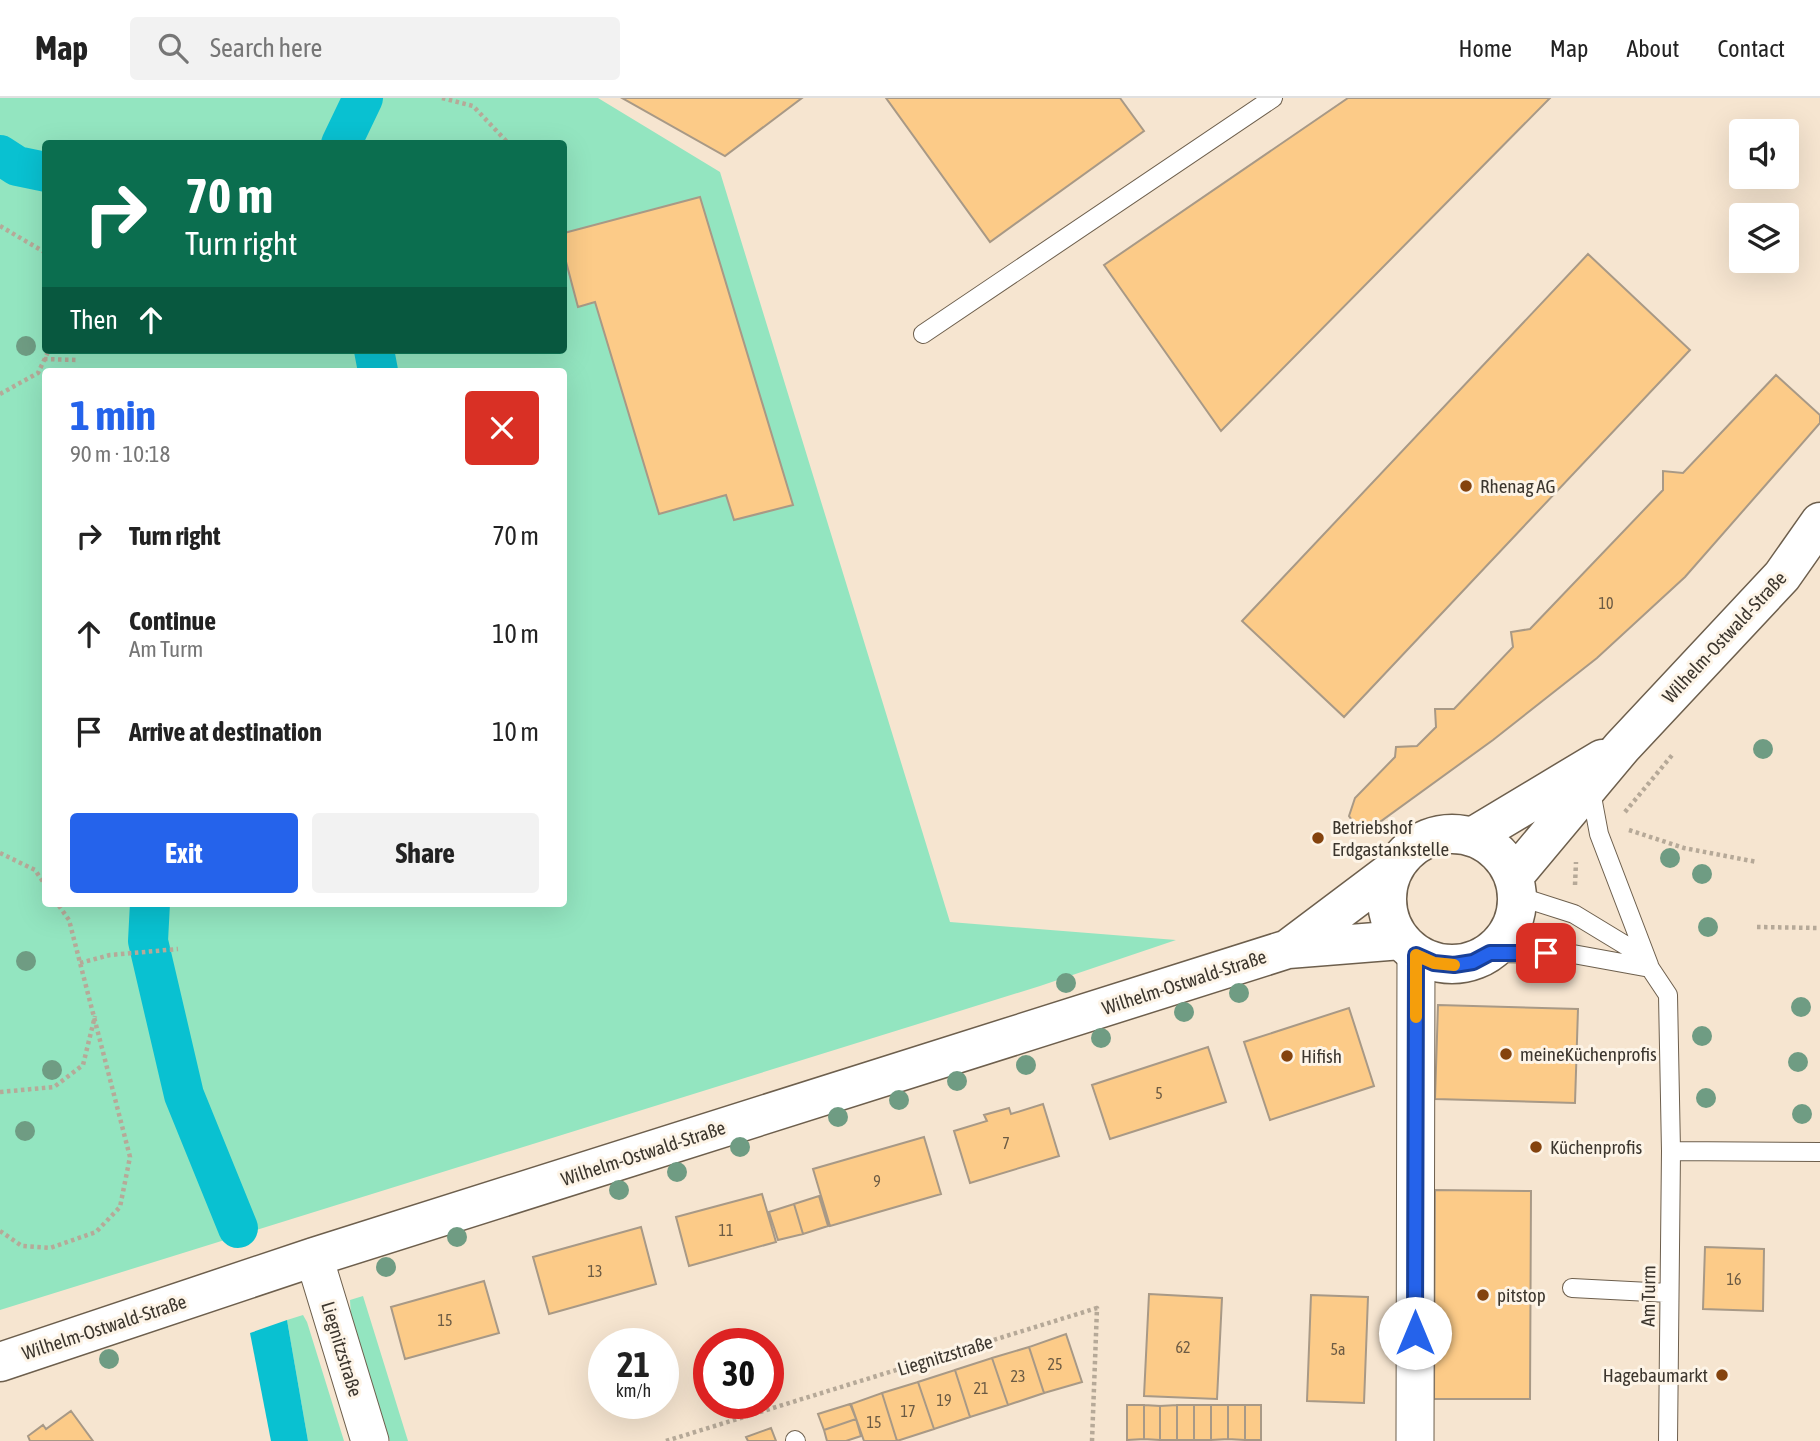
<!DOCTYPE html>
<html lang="en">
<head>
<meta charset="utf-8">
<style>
	:root { --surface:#fff; --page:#f2f2f2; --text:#222; --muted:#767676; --line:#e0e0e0; --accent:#2563eb }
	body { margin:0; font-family:"Asap Condensed",sans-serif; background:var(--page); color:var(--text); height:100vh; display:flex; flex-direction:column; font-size:26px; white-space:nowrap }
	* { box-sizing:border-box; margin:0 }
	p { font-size:23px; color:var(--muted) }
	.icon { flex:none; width:38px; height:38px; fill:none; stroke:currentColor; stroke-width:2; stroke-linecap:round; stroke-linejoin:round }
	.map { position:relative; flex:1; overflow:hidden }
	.sheet { position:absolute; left:42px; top:270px; width:525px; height:539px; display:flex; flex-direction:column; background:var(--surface); border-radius:7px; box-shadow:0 7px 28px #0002 }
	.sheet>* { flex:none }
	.top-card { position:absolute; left:42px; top:42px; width:525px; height:214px; border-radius:7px; box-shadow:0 7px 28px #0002; background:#0b6e4f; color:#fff; overflow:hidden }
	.tools { position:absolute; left:1729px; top:21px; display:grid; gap:14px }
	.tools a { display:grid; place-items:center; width:70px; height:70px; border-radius:7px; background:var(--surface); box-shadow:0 7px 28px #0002; font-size:35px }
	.speed { position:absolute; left:588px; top:1230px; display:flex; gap:14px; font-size:35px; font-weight:700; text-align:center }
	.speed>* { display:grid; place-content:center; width:91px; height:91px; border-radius:50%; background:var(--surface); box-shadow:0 7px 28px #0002; line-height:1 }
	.speed small { font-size:18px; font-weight:400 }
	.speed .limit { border:10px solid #d22; background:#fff; color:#111 }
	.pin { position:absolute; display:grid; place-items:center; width:60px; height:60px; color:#fff; margin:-30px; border-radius:14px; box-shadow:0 4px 10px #0006 }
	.me { position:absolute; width:77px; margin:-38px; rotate:0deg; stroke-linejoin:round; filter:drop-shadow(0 0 5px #0008) }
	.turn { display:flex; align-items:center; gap:24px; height:147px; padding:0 28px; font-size:32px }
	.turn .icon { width:91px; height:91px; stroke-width:2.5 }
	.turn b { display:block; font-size:49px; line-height:60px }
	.then { display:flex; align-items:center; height:66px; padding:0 28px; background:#0003; gap:14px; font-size:26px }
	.round { display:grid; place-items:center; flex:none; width:74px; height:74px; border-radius:7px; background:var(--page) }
	.head { display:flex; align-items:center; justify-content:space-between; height:119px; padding:0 28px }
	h1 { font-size:42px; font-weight:700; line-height:52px; color:var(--accent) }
	.primary-button { display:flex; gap:14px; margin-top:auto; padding:14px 28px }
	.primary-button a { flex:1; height:80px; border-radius:7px; background:var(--accent); color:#fff; font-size:28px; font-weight:700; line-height:80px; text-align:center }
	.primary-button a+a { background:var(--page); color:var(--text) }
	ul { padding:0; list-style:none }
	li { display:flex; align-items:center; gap:21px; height:98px; padding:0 28px }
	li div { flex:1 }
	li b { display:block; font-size:26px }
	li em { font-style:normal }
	header { display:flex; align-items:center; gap:42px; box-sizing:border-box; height:98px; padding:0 35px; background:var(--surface); border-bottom:2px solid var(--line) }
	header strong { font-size:33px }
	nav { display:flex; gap:38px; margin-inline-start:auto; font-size:24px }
	.search { width:490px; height:63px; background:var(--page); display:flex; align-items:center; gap:18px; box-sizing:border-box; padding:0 24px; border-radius:7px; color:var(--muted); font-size:26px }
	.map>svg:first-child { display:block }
</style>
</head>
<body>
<header>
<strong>Map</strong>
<div class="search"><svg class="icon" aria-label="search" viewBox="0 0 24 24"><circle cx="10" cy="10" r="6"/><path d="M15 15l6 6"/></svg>Search here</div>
<nav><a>Home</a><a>Map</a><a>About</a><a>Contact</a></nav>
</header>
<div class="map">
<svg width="1820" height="1343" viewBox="0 0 1820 1343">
	<rect width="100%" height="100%" fill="#f6e5d0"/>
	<!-- green -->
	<path fill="#93e5c0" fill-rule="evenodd" d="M 0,0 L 598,0 L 720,74 L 950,824 L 1176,842 L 1040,888 L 0,1212 ZM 46,46 L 564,46 L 564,252 L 46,252 ZM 46,273 L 564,273 L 564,805 L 46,805 Z
		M 363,1198 L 408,1343 L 390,1343 L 351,1219 L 350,1202 Z
		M 303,1217 L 307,1224 L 344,1343 L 308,1343 L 287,1222 Z"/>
	<!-- water -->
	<path fill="#09c1d1" d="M 287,1222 L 308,1343 L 271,1343 L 250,1235 Z"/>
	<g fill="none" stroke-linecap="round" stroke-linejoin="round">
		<!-- canal -->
		<path stroke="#09c1d1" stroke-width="40" d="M 341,46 L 363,0
			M 0,57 L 17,68 L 46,74
			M 374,252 L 378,273
			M 150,805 L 148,843 L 184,997 L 238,1130"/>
	</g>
	<!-- building -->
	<path fill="#fccb88" stroke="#a89986" stroke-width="2" d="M 622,0 L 802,0 L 725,58 Z
		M 886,0 L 1120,0 L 1144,33 L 990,144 Z
		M 1348,0 L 1550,0 L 1221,333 L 1104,167 Z
		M 700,99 L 793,407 L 734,422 L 726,397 L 659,416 L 595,204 L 578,209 L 564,156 L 564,135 Z
		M 1588,156 L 1690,252 L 1344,619 L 1242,523 Z
		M 1776,277 L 1820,317 L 1820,325 L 1685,479 L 1597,560 L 1493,642 L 1377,726 L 1365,731 L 1356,728 L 1349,718 L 1355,700 L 1395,659 L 1396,649 L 1417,648 L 1436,629 L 1435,611 L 1454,611 L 1513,549 L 1511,534 L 1530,531 L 1663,392 L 1663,373 L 1683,375 Z
		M 1438,907 L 1578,911 L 1575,1005 L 1435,1001 Z
		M 1349,910 L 1374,988 L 1270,1022 L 1244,944 Z
		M 1208,949 L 1226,1004 L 1110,1041 L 1092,987 Z
		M 1043,1006 L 1059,1058 L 970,1085 L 954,1033 L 987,1023 L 984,1017 L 1009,1010 L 1011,1016 Z
		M 924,1039 L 941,1096 L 830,1128 L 813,1071 Z
		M 1435,1092 L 1531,1093 L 1530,1301 L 1434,1301 Z
		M 762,1096 L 776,1144 L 689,1168 L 676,1119 Z
		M 819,1098 L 828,1128 L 803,1136 L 794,1106 Z
		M 794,1106 L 803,1136 L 778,1142 L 769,1114 Z
		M 641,1129 L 656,1186 L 549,1216 L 533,1159 Z
		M 1705,1149 L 1764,1151 L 1763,1213 L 1703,1211 Z
		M 484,1183 L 499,1235 L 405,1261 L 391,1209 Z
		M 1149,1196 L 1222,1200 L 1217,1301 L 1144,1298 Z
		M 1311,1197 L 1368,1199 L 1364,1305 L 1307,1303 Z
		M 1066,1236 L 1082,1284 L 1044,1295 L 1029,1249 Z
		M 1029,1249 L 1044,1295 L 1008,1307 L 992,1260 Z
		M 992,1260 L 1008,1307 L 970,1319 L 955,1272 Z
		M 955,1272 L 970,1319 L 934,1331 L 918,1284 Z
		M 918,1284 L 934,1331 L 897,1343 L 882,1295 Z
		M 882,1295 L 897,1343 L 864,1343 L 851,1306 Z
		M 850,1306 L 856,1321 L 824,1332 L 818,1316 Z
		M 1127,1307 L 1144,1307 L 1144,1341 L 1127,1342 Z
		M 1144,1307 L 1160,1308 L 1160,1342 L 1144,1341 Z
		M 1177,1307 L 1194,1307 L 1194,1342 L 1177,1342 Z
		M 1177,1307 L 1177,1342 L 1160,1342 L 1160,1308 Z
		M 1194,1307 L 1211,1307 L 1211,1342 L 1194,1342 Z
		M 1211,1307 L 1228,1307 L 1228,1341 L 1211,1342 Z
		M 1228,1307 L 1245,1307 L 1245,1342 L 1228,1341 Z
		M 1245,1307 L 1261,1307 L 1261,1342 L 1245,1342 Z
		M 71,1313 L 93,1343 L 30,1343 L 28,1338 L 43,1327 L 46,1331 Z
		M 856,1321 L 861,1338 L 846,1343 L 827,1343 L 824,1332 Z
		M 771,1330 L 776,1343 L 748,1343 L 746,1339 Z"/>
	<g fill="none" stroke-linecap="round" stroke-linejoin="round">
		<defs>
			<path id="lane" d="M 923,236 L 1273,0
				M 1590,688 L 1599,736 L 1649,867
				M 1518,798 L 1574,816 L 1630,850 L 1650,870 L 1668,897 L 1671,1053 L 1820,1054
				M 1491,855 L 1573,856 L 1650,870
				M 1572,1190 L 1669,1195
				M 795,1342 L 796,1343
				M 1668,1343 L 1671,1053"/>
			<path id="street" d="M 314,1159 L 370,1343
				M 1415,1343 L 1416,857"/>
			<path id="secondary" d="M1387 801a65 65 0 1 1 130 0a65 65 0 1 1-130 0Z
				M 1472,739 L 1602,661
				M 1514,778 L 1622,649 L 1782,478 L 1820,424
				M 1288,851 L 1393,772
				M 0,1264 L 314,1159 L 1288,851 L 1401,842"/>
		</defs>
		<!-- lane casing -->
		<use href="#lane" stroke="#6d5f4d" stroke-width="20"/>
		<!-- street casing -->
		<use href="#street" stroke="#6d5f4d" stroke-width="39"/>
		<!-- secondary casing -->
		<use href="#secondary" stroke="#6d5f4d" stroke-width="41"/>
		<!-- path -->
		<path stroke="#b6a998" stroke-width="4.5" stroke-dasharray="3.5 3.5" stroke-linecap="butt" d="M 442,0 L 473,8 L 509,46
			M 0,128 L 46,155
			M 44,261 L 77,262
			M 0,296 L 38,275 L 49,252
			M 1625,714 L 1673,656
			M 1629,732 L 1684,750 L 1757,764
			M 0,755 L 35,772 L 46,788
			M 1575,787 L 1576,764
			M 1757,829 L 1820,830
			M 80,865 L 110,857 L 178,851
			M 0,994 L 54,989 L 83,967 L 95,918
			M 0,1133 L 22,1148 L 50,1150 L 96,1134 L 120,1109 L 130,1059 L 69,822 L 57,805
			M 666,1343 L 1097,1210 L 1092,1343"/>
		<!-- lane -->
		<use href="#lane" stroke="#fff" stroke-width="18"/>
		<!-- street -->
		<use href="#street" stroke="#fff" stroke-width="37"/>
		<!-- secondary -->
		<use href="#secondary" stroke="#fff" stroke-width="38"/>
	</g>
	<!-- trees -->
	<g fill="#6f9c83">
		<circle cx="26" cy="248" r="10"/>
		<circle cx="1763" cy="651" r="10"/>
		<circle cx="1670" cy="760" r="10"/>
		<circle cx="1702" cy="776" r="10"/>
		<circle cx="1708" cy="829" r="10"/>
		<circle cx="26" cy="863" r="10"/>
		<circle cx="1066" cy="885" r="10"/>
		<circle cx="1239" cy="895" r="10"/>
		<circle cx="1801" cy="909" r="10"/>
		<circle cx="1184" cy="914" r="10"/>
		<circle cx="1702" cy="938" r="10"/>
		<circle cx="1101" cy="940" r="10"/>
		<circle cx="1798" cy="964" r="10"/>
		<circle cx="1026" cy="967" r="10"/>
		<circle cx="52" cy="972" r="10"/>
		<circle cx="957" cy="983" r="10"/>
		<circle cx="1706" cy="1000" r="10"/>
		<circle cx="899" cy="1002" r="10"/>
		<circle cx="1802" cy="1016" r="10"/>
		<circle cx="838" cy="1019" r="10"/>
		<circle cx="25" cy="1033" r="10"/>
		<circle cx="740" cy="1049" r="10"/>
		<circle cx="677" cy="1074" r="10"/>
		<circle cx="619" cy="1092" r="10"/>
		<circle cx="457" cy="1139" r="10"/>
		<circle cx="386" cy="1169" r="10"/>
		<circle cx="109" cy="1261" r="10"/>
	</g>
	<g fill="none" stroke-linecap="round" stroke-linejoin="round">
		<defs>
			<path id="route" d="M 1415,1235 L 1416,857 L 1434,865 L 1454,867 L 1473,864 L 1490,855 L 1546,855"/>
		</defs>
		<!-- route casing -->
		<use href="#route" stroke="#184099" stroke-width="18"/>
		<!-- route -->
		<use href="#route" stroke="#2563eb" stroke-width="12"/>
		<!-- slow -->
		<path stroke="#f59e0b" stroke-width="12" d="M 1416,919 L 1416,857 L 1434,865 L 1454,867"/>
	</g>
	<!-- markers -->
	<g fill="#84430e" stroke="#fdf4e7" stroke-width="2.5">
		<circle cx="1466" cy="388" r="7"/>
		<circle cx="1318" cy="740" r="7"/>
		<circle cx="1506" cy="956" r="7"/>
		<circle cx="1287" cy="958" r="7"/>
		<circle cx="1536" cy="1049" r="7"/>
		<circle cx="1483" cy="1197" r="7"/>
		<circle cx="1722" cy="1277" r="7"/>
	</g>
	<g text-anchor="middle" stroke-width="6" stroke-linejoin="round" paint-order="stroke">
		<!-- number labels -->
		<g font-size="16" fill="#6c5b44">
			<text x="1606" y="511">10</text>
			<text x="1159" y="1001">5</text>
			<text x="1006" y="1051">7</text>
			<text x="877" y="1089">9</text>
			<text x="726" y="1138">11</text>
			<text x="595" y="1179">13</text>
			<text x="1734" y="1187">16</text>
			<text x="445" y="1228">15</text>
			<text x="1183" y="1255">62</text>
			<text x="1338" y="1257">5a</text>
			<text x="1055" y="1272">25</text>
			<text x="1018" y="1284">23</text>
			<text x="981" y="1296">21</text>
			<text x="944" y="1308">19</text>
			<text x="908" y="1319">17</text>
			<text x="874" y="1330">15</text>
		</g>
		<!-- poi labels -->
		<g font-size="19" fill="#3c362e" stroke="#fdf4e7" text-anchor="start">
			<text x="1480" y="395">Rhenag AG</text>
			<text x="1332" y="736">Betriebshof<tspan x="1332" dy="22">Erdgastankstelle</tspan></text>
			<text x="1520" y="963">meineKüchenprofis</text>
			<text x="1301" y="965">Hifish</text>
			<text x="1550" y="1056">Küchenprofis</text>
			<text x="1497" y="1204">pitstop</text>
			<text x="1708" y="1284" text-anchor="end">Hagebaumarkt</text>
		</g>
		<!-- street labels -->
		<g font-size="19" fill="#3c362e" stroke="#fdf4e7">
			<text transform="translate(1724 539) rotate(-47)" y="7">Wilhelm-Ostwald-Straße</text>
			<text transform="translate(1184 884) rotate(-18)" y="7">Wilhelm-Ostwald-Straße</text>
			<text transform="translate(643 1055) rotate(-18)" y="7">Wilhelm-Ostwald-Straße</text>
			<text transform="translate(1648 1198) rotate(-89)" y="7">Am Turm</text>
			<text transform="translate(104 1229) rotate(-18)" y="7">Wilhelm-Ostwald-Straße</text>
			<text transform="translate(342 1251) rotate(73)" y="7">Liegnitzstraße</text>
			<text transform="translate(945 1257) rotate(-17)" y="7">Liegnitzstraße</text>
		</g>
	</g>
</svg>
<div class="tools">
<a><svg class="icon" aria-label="sound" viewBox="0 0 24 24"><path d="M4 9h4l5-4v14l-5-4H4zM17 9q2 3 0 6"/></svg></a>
<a><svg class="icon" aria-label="layers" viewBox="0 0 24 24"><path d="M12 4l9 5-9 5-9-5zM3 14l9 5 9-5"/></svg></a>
</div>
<div class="speed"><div>21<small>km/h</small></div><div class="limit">30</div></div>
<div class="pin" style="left:1546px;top:855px;background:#d93025"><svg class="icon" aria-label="arrive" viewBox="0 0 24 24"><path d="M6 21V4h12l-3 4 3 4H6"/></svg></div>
<svg class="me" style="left:1415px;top:1235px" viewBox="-20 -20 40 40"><circle r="19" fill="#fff"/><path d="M0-13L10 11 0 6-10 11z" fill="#2563eb"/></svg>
<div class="top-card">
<div class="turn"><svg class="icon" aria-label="right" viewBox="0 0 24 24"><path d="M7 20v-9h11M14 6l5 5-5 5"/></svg><div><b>70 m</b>Turn right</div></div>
<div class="then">Then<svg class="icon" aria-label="ahead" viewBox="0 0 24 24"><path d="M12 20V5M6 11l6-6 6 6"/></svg></div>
</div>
<section class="sheet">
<div class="head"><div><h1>1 min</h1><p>90 m · 10:18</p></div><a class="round" style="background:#d93025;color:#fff"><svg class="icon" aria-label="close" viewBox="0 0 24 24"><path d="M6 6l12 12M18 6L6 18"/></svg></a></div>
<ul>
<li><svg class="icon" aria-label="right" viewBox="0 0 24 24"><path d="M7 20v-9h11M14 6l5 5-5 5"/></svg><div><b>Turn right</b></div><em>70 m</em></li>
<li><svg class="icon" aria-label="ahead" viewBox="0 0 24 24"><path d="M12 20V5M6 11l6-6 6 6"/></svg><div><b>Continue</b><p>Am Turm</p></div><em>10 m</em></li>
<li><svg class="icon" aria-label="arrive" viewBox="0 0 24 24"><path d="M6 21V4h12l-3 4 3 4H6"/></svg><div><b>Arrive at destination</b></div><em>10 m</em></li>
</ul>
<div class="primary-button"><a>Exit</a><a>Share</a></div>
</section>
</div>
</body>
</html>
